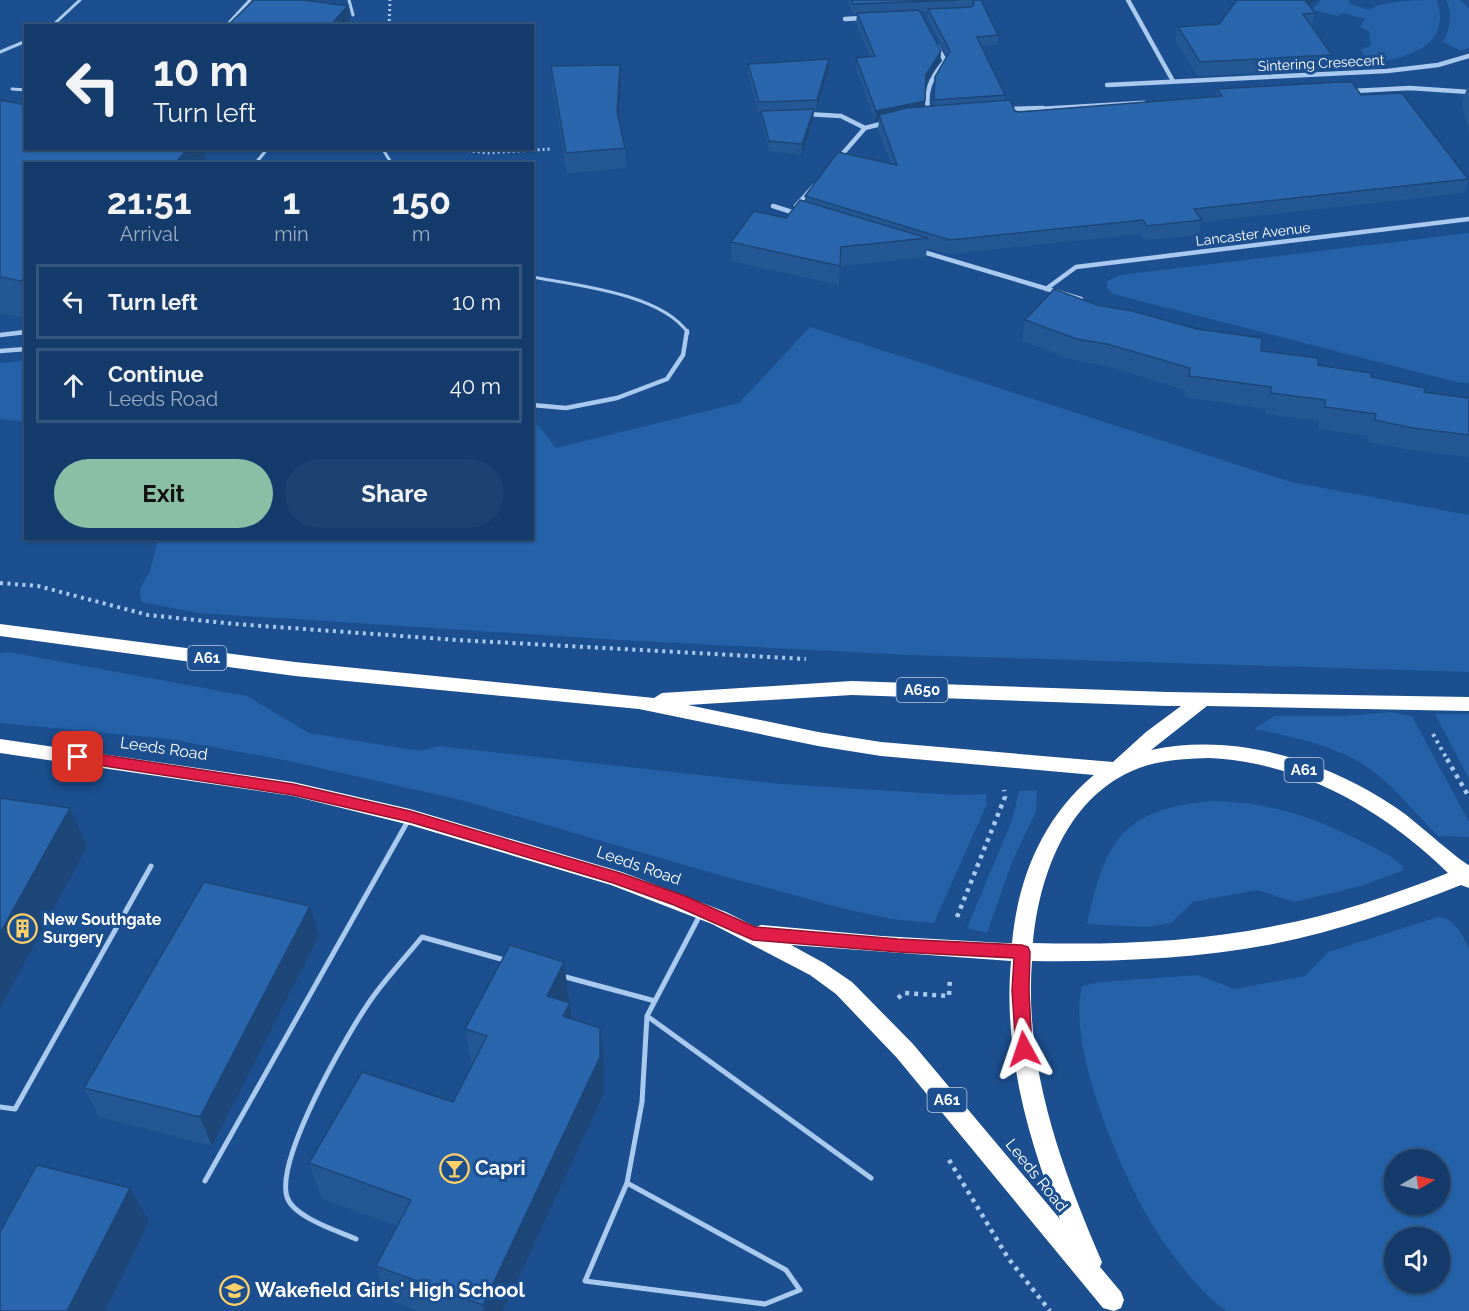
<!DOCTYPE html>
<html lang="en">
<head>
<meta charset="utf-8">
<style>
	:root { --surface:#143b6b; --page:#1d4271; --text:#f1f3f6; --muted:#9dadc1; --line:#33557e; --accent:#8abfa5 }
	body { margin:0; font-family:Raleway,sans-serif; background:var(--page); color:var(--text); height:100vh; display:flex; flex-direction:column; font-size:22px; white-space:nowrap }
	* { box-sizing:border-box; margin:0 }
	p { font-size:20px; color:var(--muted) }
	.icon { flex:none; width:33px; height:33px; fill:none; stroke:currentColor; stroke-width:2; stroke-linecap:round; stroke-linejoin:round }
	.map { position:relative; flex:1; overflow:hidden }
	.details { position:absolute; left:24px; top:162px; width:510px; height:378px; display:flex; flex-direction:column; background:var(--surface); border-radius:0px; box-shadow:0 2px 4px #0004,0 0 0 2px var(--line) }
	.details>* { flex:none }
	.guide { position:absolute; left:24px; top:24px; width:510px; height:126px; border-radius:0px; box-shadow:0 2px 4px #0004,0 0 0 2px var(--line); background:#143b6b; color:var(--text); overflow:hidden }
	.needle { width:39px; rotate:81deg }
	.fabs { position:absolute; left:1384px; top:1149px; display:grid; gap:12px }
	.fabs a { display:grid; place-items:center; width:66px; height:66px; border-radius:50%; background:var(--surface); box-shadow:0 2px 4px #0004,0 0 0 2px var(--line); font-size:30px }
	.pin { position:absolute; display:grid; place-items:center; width:51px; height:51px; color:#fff; margin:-26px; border-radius:12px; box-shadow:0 3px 9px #0006 }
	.me { position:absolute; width:66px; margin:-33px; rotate:355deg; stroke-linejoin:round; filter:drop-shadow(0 0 4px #0008) }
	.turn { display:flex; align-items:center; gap:21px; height:126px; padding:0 30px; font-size:27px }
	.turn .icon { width:78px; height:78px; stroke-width:2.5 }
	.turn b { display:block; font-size:42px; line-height:51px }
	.eta { display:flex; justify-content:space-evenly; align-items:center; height:102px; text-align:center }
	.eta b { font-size:36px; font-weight:700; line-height:42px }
	.action { display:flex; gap:12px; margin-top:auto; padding:12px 30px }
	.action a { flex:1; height:69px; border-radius:36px; background:var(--accent); color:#111; font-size:24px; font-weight:700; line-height:69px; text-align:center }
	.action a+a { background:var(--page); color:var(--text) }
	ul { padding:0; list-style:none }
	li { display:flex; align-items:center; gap:18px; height:75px; margin:0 12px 9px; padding:0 18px; border:3px solid var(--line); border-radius:0px }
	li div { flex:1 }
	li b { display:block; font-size:22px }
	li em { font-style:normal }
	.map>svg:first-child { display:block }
</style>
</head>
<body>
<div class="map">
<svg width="1469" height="1311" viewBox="0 0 1469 1311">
	<rect width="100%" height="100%" fill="#1b4f8f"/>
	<!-- green -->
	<path fill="#2461a8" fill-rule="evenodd" d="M 1321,0 L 1349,0 L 1350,4 L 1370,10 C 1381,0 1419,0 1437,0 C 1452,47 1408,57 1370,64 L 1360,49 L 1371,46 L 1369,31 L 1360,27 L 1365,19 L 1343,13 L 1338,16 L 1312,10 Z
		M 1446,0 L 1460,0 L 1469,8 L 1469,48 L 1461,51 L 1443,42 C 1450,28 1453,14 1446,0 Z
		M 1469,233 L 1469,383 L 1456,382 L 1113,294 L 1107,288 L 1107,281 L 1120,275 Z
		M 810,327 L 1291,482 L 1469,515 L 1469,672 L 909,655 L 619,640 L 199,613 L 141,602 L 140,589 L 150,571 L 158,539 L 532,538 L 533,424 L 539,426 L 556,448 L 739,403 Z
		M 25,361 L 25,422 L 0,419 L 0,363 Z
		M 9,652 L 247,696 L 309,733 L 420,751 L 438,746 L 783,784 L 956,795 L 986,794 L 987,804 L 934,923 L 891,919 L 845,909 L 712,873 L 461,800 L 284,760 L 169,739 L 0,723 L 0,653 Z
		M 1391,712 L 1412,716 L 1469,822 L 1469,837 L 1438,836 C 1415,813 1392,783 1364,765 C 1333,745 1290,736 1254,729 L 1275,716 L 1346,716 Z
		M 1435,714 L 1469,714 L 1469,779 Z
		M 1037,790 L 1036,811 L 1012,862 L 987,933 L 967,928 L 1012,820 L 1019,791 Z
		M 1212,801 C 1283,802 1330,824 1392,857 L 1402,866 L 1404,870 L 1361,886 L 1294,902 L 1257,890 L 1193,902 L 1171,923 L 1146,927 L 1087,924 C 1105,842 1121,809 1212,801 Z
		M 1438,917 C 1454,917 1463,936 1469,948 L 1469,1311 L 1226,1311 C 1203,1294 1184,1270 1167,1247 C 1129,1195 1065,1050 1082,986 L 1101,982 L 1198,975 L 1234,989 L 1305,976 L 1328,952 ZM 1395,1160 L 1440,1160 L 1440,1204 L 1395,1204 ZM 1395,1238 L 1440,1238 L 1440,1282 L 1395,1282 Z"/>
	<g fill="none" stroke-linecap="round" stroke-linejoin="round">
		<!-- path-far2 -->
		<path stroke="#a9c9ee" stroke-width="3" stroke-dasharray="2 3" stroke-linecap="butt" d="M 389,26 L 390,0
			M 448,148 L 487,153 L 551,149"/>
		<!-- path-far1 -->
		<path stroke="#a9c9ee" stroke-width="4" stroke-dasharray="3 4.5" stroke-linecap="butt" d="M 0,583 L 38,586 L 148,615 L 235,624 L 457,640 L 806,659
			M 1433,734 L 1448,761"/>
		<!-- path -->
		<path stroke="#a9c9ee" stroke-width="4.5" stroke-dasharray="4 5" stroke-linecap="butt" d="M 1447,759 L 1469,797
			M 957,917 L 1005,797 L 1004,790
			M 898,998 L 904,993 L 949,996 L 950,978
			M 949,1160 L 1008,1258 L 1050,1311"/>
		<!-- lane-far2 -->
		<path stroke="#a9c9ee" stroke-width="3" d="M 349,0 L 353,15
			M 52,26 L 80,0
			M 226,26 L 250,0
			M 0,52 L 26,41
			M 12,89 L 26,90
			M 1043,108 L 1144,102
			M 382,148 L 392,164
			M 255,164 L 268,148
			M 532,277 C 576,285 662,294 688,333
			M 19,333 L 26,332"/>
		<!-- lane-far1 -->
		<path stroke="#a9c9ee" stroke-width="4.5" d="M 0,335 L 26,332
			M 0,351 L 26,349
			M 532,405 L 566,408 L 617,398 L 667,379 L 683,355 L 687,331"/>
		<!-- lane -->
		<path stroke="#a9c9ee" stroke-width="5" d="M 562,976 L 655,1001
			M 647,1016 L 871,1178
			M 0,1107 L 15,1109 L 151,866
			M 205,1181 L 409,819
			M 627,1183 L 786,1270 L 800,1290 L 765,1304 L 585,1281 Z
			M 627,1183 L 642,1102 L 647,1016 L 701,913
			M 356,1239 C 338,1231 293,1217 287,1197 C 275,1159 347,1034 370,1001 C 386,978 405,958 422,937 L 508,961"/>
		<!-- street -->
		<path stroke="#a9c9ee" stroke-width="4.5" d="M 1128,0 L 1173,81
			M 845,19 L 863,18
			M 1107,85 L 1387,71 L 1438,65 L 1469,56
			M 1353,91 L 1410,88 L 1469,92
			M 1008,109 L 1043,108
			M 806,114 L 841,116 L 865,128
			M 929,115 C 924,92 930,79 945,61 L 937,46
			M 838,159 L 865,128 L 885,123
			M 773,206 L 798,214
			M 796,206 L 815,185
			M 920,251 L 1081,299
			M 1046,289 L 1076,267 L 1469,219"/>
		<!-- highway -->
		<path fill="#fff" fill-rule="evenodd" d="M 0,624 L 295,662 L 654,698 L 662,693 L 852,681 L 1167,692 L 1469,697 L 1469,711 L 1207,706 L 1151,750 C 1239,731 1334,763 1405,814 C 1417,823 1462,863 1469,865 L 1469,888 L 1461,885 C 1400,909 1338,931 1273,944 C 1194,959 1112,962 1032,961 C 1024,1066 1061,1167 1102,1262 L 1100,1267 L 1121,1292 L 1124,1300 L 1121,1308 L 1114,1311 L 1103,1308 L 897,1058 L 836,994 L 810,975 L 712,924 L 611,885 L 410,825 L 293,796 L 0,753 L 0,739 L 293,782 L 410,809 L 622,872 L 726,912 L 756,927 L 761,925 L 882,936 L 1004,943 L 1012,943 C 1018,878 1043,817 1094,775 L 881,756 L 818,746 L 639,709 L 295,676 L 0,636 ZM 852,695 L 1167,706 L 1181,706 L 1146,732 L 1113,762 L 881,742 L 818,732 L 688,705 ZM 1209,758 C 1300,762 1384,810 1448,873 C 1392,895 1334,915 1274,926 C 1195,942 1114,945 1033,943 C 1039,877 1066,800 1132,771 C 1156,760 1183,759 1209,758 ZM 791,945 L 1011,961 C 1003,1048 1027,1139 1060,1219 L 913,1044 L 852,982 L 824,963 Z"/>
	</g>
	<!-- wall -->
	<path fill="#245895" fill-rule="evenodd" d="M 847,0 L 981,0 L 998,35 L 997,45 L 982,46 L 1005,95 L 1004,101 L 1015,111 L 1019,112 L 1215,97 L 1217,89 L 1361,95 L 1468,179 L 1464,193 L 1201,222 L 1199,235 L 1144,240 L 1140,234 L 949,254 L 927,248 L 926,257 L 840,266 L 839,285 L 731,261 L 731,242 L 786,218 L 805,201 L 805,196 L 891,163 L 878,129 L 879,120 L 875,121 L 856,68 L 856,58 L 870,57 L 856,23 L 857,14 L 853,14 ZM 919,11 L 928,11 L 928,19 L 947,56 L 935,77 L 933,106 L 924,107 L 926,84 L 940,60 L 941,51 Z
		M 1237,0 L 1316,0 L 1309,6 L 1315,13 L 1311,26 L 1332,55 L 1328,69 L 1197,76 L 1175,41 L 1178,27 L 1219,24 Z
		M 748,64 L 829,69 L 816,110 L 814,110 L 813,119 L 802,155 L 769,151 L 761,121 L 761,112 L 759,113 L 748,74 Z
		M 620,65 L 621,84 L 619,121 L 625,148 L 626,168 L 567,173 L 552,85 L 551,66 Z
		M 1467,88 L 1469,88 L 1469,134 L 1462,103 Z
		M 0,100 L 204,148 L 207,164 L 26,164 L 26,318 L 0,313 Z
		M 1097,305 L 1261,351 L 1371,377 L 1424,392 L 1469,398 L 1469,457 L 1405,449 L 1368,442 L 1369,436 L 1319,429 L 1319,421 L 1265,414 L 1265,409 L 1184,397 L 1185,390 L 1103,365 L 1073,360 L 1022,341 L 1025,320 Z
		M 310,906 L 319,936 L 212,1146 L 99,1117 L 84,1088 Z
		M 564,962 L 569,1000 L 568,1002 L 570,1003 L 572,1019 L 604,1065 L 604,1094 L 503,1311 L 418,1311 L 387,1299 L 376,1266 L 397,1226 L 322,1199 L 309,1163 L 453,1102 L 472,1065 L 465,1029 Z"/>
	<!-- shaded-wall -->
	<path fill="#1d4779" d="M 1303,0 L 1316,0 L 1300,13 Z
		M 348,6 L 351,26 L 329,26 Z
		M 941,51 L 940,60 L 925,85 L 926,75 Z
		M 829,59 L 829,69 L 816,110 L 817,100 Z
		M 620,65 L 621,84 L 618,132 L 617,112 Z
		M 925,101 L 924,111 L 879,115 L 879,120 L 875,121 L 876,111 Z
		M 814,109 L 813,119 L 802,155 L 802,144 Z
		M 189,148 L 204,148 L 207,164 L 174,164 Z
		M 26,277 L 26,292 L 21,281 Z
		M 70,808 L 87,847 L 0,1008 L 0,933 Z
		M 310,906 L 319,936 L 212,1146 L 200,1117 Z
		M 564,962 L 569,1000 L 552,1033 L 547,996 Z
		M 570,1003 L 574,1040 L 563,1016 Z
		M 600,1028 L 604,1065 L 604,1094 L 503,1311 L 484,1311 L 483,1305 Z
		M 130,1188 L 149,1222 L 105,1311 L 67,1311 Z"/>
	<!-- building -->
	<path fill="#2a66ad" stroke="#1d4779" stroke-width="1.5" d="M 254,0 L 303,0 L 348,6 L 329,26 L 227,26 Z
		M 851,0 L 958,0 L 853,4 Z
		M 973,0 L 981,0 L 998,35 L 977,37 L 1005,95 L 934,100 L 935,77 L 950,51 L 928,9 L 971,7 L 974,4 Z
		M 1237,0 L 1305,0 L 1315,13 L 1303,14 L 1332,55 L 1200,62 L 1178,27 L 1219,24 Z
		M 919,10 L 941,51 L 926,75 L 925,101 L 876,111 L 856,58 L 875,56 L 857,13 Z
		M 829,59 L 817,100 L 759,102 L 748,64 Z
		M 620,65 L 617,112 L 625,148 L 566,153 L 551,66 Z
		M 1340,82 L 1352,82 L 1361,95 L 1402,93 L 1468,179 L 1194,209 L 1202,220 L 1147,226 L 1143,220 L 950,240 L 805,196 L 838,152 L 897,165 L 879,115 L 906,108 L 1010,100 L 1015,111 L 1019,112 L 1222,96 L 1217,89 Z
		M 0,100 L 26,105 L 26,148 L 189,148 L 174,164 L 26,164 L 26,277 L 21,281 L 0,277 Z
		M 814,109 L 802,144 L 769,141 L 761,111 Z
		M 800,200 L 928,238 L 841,247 L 840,266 L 731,242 L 754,211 L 786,218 Z
		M 1054,289 L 1097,305 L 1132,311 L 1197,329 L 1262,338 L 1261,351 L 1318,358 L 1318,365 L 1371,373 L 1371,377 L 1425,388 L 1424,392 L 1469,398 L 1469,435 L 1413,428 L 1375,420 L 1376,414 L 1325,407 L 1325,400 L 1271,393 L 1271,387 L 1189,376 L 1190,368 L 1107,344 L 1077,339 L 1025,320 Z
		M 0,798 L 70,808 L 0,933 Z
		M 204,882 L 310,906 L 200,1117 L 84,1088 Z
		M 510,945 L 564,962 L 547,996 L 570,1003 L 563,1016 L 600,1028 L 600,1057 L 483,1305 L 376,1266 L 411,1200 L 309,1163 L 362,1072 L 453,1102 L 487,1036 L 465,1029 Z
		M 37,1165 L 130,1188 L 67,1311 L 0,1311 L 0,1232 Z"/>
	<!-- route -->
	<path fill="#e11d48" stroke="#92132f" stroke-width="1.5" d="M 78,751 L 293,784 L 410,811 L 620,873 L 685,896 L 755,927 L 898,939 L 1022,945 L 1028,947 L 1030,952 L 1029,991 L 1032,1049 L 1030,1054 L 1024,1056 L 1018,1054 L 1016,1049 L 1012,991 L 1014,958 L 898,952 L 753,940 L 674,905 L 613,883 L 410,822 L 293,795 L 78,762 L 73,761 L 71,757 L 73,753 Z"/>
	<!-- icons -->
	<defs>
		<symbol id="building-ring" viewBox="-11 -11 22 22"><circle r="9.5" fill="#1b4f8f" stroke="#ffd166" stroke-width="1.5"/><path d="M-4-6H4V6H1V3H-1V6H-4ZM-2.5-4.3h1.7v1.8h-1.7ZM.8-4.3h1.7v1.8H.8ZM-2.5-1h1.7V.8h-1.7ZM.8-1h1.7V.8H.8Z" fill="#ffd166"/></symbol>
		<symbol id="bar-ring" viewBox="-11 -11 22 22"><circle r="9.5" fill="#1b4f8f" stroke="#ffd166" stroke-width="1.5"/><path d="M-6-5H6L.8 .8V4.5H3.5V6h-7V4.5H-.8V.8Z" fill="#ffd166"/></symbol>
		<symbol id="school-ring" viewBox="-11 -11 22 22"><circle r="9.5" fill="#1b4f8f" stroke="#ffd166" stroke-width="1.5"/><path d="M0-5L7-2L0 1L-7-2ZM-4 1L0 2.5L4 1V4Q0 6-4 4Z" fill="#ffd166"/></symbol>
	</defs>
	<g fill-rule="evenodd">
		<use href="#building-ring" x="6" y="912" width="33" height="33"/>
		<use href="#bar-ring" x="438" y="1152" width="33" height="33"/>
		<use href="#school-ring" x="218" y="1274" width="33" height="33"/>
	</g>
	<g text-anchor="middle" stroke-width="6" stroke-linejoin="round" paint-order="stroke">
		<!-- far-street labels -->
		<g font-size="14" fill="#fff" stroke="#1b4f8f">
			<text transform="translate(1321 63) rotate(-3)" y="5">Sintering Cresecent</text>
			<text transform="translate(1253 234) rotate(-7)" y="5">Lancaster Avenue</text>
		</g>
		<!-- shield labels -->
		<g fill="#1b4f8f" stroke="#bbcadd" stroke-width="1.5">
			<rect x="187.5" y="646" width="39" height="24" rx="4.5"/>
			<rect x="896.5" y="678" width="51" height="24" rx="4.5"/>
			<rect x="1284.5" y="758" width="39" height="24" rx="4.5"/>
			<rect x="927.5" y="1088" width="39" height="24" rx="4.5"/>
		</g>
		<g font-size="15" font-weight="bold" fill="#fff">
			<text x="207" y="663">A61</text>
			<text x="922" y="695">A650</text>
			<text x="1304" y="775">A61</text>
			<text x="947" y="1105">A61</text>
		</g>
		<!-- street labels -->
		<g font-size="16" fill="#fff" stroke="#1b4f8f">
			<text transform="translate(164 748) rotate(8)" y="6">Leeds Road</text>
			<text transform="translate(639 865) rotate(19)" y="6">Leeds Road</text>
			<text transform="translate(1037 1175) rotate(51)" y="6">Leeds Road</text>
		</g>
		<!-- poi labels -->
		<g font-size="16" font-weight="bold" fill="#fff" stroke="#1b4f8f" text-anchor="start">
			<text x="43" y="925">New Southgate<tspan x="43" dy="18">Surgery</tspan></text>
		</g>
		<!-- near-poi labels -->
		<g font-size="20" font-weight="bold" fill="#fff" stroke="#1b4f8f" text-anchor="start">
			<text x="475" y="1175">Capri</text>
			<text x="255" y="1297">Wakefield Girls' High School</text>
		</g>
	</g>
</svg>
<div class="fabs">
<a><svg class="needle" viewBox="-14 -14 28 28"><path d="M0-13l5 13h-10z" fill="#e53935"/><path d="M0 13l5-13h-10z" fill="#9dadc1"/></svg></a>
<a><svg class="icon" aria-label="sound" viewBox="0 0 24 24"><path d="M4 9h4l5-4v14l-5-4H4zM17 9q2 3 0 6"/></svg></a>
</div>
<div class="pin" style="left:78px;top:757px;background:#d93025"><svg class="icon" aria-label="arrive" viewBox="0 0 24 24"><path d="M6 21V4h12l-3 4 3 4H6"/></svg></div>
<svg class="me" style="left:1024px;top:1049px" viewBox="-20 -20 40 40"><path d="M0-17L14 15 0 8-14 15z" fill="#e11d48" stroke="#fff" stroke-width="4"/></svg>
<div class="guide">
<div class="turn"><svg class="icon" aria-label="left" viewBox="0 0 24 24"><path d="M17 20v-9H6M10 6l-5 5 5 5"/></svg><div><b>10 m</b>Turn left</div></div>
</div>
<section class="details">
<div class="eta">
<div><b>21:51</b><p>Arrival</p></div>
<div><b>1</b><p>min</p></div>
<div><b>150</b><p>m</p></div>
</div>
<ul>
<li><svg class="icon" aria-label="left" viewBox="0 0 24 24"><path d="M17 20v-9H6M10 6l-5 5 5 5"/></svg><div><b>Turn left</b></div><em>10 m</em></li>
<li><svg class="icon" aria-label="ahead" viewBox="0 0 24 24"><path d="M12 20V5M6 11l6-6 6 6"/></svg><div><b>Continue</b><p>Leeds Road</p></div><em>40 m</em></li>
</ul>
<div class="action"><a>Exit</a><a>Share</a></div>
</section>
</div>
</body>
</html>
